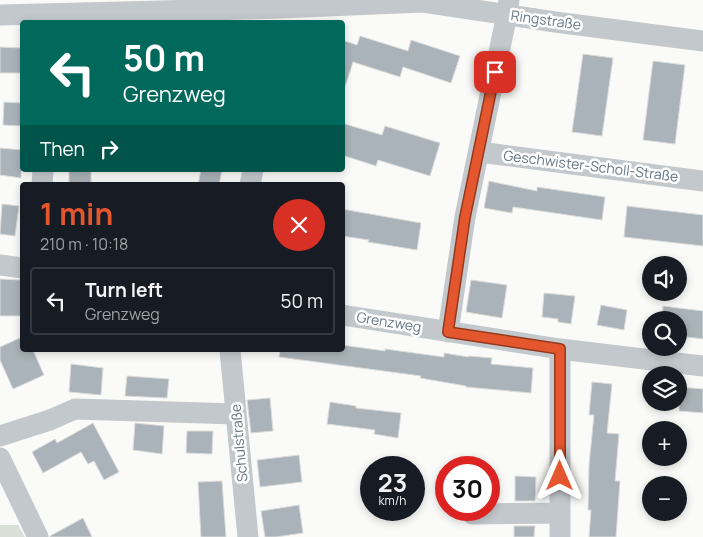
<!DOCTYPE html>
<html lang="en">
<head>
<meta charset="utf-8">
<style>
	:root { --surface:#171b24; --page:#20242c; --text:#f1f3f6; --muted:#9ea1a6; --line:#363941; --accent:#e4572e }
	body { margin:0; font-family:Manrope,sans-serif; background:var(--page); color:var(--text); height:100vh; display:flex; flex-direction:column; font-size:19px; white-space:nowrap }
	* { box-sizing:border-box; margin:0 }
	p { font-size:16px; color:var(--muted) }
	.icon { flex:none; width:28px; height:28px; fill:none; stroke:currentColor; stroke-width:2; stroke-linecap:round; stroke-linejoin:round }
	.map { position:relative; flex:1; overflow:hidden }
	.details { position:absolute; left:20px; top:182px; width:325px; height:170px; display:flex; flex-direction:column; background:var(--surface); border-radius:5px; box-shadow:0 2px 8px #0003 }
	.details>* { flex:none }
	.top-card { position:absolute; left:20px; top:20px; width:325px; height:152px; border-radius:5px; box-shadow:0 2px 8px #0003; background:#00695c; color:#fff; overflow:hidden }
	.fabs { position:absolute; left:642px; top:256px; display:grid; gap:10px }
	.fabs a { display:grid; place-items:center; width:45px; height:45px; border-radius:50%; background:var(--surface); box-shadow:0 2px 8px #0003; font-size:25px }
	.speed { position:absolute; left:360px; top:456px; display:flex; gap:10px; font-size:25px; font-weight:700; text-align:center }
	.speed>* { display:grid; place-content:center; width:65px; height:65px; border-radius:50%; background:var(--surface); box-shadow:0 2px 8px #0003; line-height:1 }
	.speed small { font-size:12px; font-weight:400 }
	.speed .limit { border:8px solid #d22; background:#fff; color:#111 }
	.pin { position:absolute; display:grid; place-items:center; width:42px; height:42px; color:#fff; margin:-21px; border-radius:10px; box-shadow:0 2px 8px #0006 }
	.me { position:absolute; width:55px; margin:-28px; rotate:0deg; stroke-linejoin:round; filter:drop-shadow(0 0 4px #0008) }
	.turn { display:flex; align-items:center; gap:18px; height:105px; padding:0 20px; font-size:22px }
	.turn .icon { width:65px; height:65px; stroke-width:2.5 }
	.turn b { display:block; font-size:35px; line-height:42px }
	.then { display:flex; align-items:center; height:48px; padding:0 20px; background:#0003; gap:10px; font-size:19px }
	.round { display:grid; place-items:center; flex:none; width:52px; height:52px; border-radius:26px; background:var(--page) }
	.summary { display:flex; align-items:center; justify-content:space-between; height:85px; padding:0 20px }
	h1 { font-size:30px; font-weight:700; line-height:38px; color:var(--accent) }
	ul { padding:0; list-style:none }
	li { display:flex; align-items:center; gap:15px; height:68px; margin:0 10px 8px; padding:0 10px; border:2px solid var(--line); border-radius:5px }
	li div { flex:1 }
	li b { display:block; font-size:19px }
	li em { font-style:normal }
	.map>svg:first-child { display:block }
</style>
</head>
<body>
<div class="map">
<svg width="703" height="537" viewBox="0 0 703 537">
	<rect width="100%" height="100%" fill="#fafaf8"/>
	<!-- park -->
	<path fill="#dadfd7" d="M 0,525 L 18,525 L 25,537 L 0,537 Z"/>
	<!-- building -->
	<path fill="#aab3b9" stroke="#dcdcda" d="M 360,36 L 408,51 L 411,40 L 460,56 L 451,83 L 403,67 L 400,77 L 353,62 L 345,87 L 342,86 L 342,40 L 357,45 Z
		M 0,47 L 22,48 L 22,73 L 0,73 Z
		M 583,54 L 613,58 L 602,136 L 572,132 Z
		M 653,61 L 685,65 L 675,144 L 643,140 Z
		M 4,102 L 22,103 L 22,126 L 3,125 Z
		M 345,124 L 382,135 L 385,126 L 440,143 L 430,176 L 378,160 L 376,166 L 342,155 L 342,132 Z
		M 0,148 L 22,150 L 21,178 L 0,175 Z
		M 69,170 L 91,170 L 91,185 L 69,185 Z
		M 201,170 L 222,170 L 219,185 L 198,185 Z
		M 489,181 L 537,191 L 537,187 L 605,197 L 602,220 L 513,207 L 512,213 L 484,208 Z
		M 2,204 L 19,206 L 15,236 L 0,234 Z
		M 627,206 L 703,215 L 703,246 L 624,237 Z
		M 342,209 L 421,223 L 417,250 L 368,242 L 369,240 L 342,236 Z
		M 0,279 L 22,280 L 22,316 L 0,316 Z
		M 471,280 L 507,285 L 502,318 L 466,312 Z
		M 544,293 L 575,296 L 571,324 L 558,322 L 558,319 L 542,317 Z
		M 601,305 L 627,310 L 624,330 L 597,325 Z
		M 663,306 L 703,311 L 703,339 L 679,336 L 679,320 L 662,320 Z
		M 22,337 L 22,350 L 33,350 L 44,375 L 13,389 L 0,360 L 0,347 Z
		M 342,345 L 385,351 L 385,349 L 444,357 L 444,353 L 468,357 L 469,356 L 492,358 L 491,364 L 533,368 L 531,393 L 466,387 L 466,386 L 420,378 L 421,376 L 279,357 L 280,350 L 342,350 Z
		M 71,364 L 103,368 L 101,395 L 69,392 Z
		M 127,376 L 169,379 L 167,398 L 125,396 Z
		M 592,382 L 612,384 L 607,433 L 619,434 L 615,481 L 620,481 L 616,537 L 589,537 L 591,510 L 588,510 L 589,465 L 594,415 L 589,415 Z
		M 679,387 L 703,389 L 703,413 L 679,411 Z
		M 270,398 L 273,431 L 251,433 L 247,400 Z
		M 330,402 L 356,406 L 356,408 L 401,413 L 398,438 L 374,434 L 375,430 L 327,424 Z
		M 93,423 L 119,472 L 104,480 L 94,461 L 88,464 L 81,452 L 43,473 L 32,452 L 55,439 L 57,443 Z
		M 135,423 L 164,426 L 162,454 L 133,450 Z
		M 187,431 L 213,431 L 212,454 L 186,453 Z
		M 299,455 L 302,482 L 260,487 L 257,460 Z
		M 515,476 L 536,477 L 535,501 L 515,501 Z
		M 222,481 L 226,537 L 201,537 L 198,482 Z
		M 299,505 L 303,533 L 276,537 L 265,537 L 261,511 Z
		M 83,518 L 92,537 L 50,537 L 50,536 Z
		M 514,526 L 535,526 L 534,537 L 514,537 Z"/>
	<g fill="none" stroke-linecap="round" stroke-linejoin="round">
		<!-- minor -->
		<path stroke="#c3c8cc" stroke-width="21" d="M 0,15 L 281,8 L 423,2 L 555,22 L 703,41
			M 479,152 L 703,181
			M 42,185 L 43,170
			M 250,185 L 253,170
			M 0,265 L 22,268
			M 342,315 L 560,349 L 703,366
			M 448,332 L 465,217 L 507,14 L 509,0
			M 560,349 L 560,537
			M 230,350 L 248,537
			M 0,436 L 50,420 L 75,409 L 236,414
			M 0,458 L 38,537
			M 472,514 L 560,513"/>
	</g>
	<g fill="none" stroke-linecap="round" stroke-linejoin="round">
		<defs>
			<path id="route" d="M 495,72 L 465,217 L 448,332 L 560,349 L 560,476"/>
		</defs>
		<!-- route casing -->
		<use href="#route" stroke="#94391e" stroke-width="12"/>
		<!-- route -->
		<use href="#route" stroke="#e4572e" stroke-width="9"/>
	</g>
	<g text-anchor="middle" stroke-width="5" stroke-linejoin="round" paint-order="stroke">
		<!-- street labels -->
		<g font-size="14" fill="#657683" stroke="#fff">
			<text transform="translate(546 20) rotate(8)" y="5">Ringstraße</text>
			<text transform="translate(591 166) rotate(7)" y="5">Geschwister-Scholl-Straße</text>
			<text transform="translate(389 322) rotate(9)" y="5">Grenzweg</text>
			<text transform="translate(239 443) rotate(-95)" y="5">Schulstraße</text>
		</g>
	</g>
</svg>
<div class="fabs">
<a><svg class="icon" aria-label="sound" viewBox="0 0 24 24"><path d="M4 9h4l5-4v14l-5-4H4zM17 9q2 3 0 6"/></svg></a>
<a><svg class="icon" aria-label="search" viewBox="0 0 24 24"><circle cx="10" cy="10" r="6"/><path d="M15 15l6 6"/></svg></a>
<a><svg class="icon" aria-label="layers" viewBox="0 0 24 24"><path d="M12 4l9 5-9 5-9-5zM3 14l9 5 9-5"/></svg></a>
<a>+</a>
<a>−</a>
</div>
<div class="speed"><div>23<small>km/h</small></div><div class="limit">30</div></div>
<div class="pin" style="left:495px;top:72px;background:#d93025"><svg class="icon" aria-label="arrive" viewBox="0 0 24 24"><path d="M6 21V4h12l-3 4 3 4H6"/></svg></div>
<svg class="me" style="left:560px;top:476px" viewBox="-20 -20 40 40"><path d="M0-17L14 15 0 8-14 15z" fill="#e4572e" stroke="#fff" stroke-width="4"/></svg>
<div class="top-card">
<div class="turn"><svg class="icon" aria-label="left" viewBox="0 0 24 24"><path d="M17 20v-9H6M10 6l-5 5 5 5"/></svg><div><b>50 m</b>Grenzweg</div></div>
<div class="then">Then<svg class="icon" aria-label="right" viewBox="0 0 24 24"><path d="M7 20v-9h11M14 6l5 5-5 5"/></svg></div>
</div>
<section class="details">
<div class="summary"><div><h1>1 min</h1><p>210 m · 10:18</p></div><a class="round" style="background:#d93025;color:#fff"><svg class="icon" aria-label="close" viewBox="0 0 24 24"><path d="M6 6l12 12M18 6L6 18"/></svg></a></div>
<ul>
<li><svg class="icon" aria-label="left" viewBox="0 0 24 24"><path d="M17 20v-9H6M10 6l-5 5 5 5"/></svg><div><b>Turn left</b><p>Grenzweg</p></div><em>50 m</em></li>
</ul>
</section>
</div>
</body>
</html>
